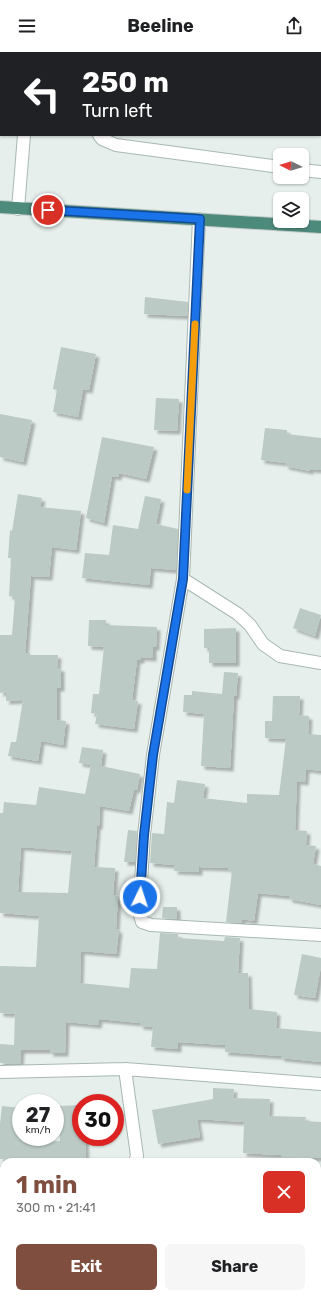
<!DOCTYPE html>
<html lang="en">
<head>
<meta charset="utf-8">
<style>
	:root { --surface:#fff; --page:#f6f6f6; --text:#202124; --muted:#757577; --accent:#7f4e3f }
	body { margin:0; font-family:Rubik,sans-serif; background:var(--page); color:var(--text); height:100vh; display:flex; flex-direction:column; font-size:15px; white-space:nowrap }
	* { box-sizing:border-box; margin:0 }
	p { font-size:13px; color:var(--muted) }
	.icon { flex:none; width:22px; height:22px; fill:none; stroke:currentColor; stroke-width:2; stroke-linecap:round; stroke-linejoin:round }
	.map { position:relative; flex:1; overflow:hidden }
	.details { position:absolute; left:0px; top:1106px; width:321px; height:140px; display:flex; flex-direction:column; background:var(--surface); border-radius:12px 12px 0 0; box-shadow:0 1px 3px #0004 }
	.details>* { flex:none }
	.top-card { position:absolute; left:0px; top:0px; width:321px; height:84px; box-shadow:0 1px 3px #0004; background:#202124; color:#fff; overflow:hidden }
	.needle { width:26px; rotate:275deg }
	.controls { position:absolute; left:273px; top:96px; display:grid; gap:8px }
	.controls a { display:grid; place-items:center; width:36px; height:36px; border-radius:6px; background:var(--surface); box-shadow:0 1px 3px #0004; font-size:20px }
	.speed { position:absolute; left:12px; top:1042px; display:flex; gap:8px; font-size:20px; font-weight:700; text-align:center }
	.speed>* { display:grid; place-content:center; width:52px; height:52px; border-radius:50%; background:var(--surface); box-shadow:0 1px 3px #0004; line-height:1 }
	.speed small { font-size:10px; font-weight:400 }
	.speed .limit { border:6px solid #d22; background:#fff; color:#111 }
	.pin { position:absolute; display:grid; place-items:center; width:34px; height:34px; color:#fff; margin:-17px; border:2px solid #fff; border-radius:50%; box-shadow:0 1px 4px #0007 }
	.me { position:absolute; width:44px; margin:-22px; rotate:4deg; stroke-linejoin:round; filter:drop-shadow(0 0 3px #0008) }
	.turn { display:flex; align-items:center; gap:14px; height:84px; padding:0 16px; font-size:18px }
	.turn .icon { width:52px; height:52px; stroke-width:2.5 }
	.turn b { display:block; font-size:28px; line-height:34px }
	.round { display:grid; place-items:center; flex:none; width:42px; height:42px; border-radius:6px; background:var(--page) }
	.overview { display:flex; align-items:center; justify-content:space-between; height:68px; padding:0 16px }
	h1 { font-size:24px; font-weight:700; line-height:30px; color:var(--accent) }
	.action { display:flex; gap:8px; margin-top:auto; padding:8px 16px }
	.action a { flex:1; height:46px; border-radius:6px; background:var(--accent); color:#fff; font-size:16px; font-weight:700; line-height:46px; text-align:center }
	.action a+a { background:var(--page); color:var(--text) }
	header { display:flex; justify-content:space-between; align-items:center; height:52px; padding:0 16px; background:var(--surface); font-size:18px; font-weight:700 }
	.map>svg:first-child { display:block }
</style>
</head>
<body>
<header><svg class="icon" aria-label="menu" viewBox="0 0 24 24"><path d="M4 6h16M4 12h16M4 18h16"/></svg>Beeline<svg class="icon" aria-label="share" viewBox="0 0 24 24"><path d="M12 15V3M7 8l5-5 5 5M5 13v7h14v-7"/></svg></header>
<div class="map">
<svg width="321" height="1246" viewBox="0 0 321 1246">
	<defs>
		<filter id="shadow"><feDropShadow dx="3.5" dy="3.5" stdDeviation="1" flood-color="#0004"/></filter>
	</defs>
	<rect width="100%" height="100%" fill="#e6efeb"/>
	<!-- building -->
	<path fill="#bbcac4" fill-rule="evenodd" filter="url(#shadow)" d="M 145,245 L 188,250 L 187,264 L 144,262 Z
		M 61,295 L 96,302 L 89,338 L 83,337 L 78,365 L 53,360 L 57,338 L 53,337 Z
		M 156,346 L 179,347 L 177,379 L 154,378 Z
		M 0,362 L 32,368 L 23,410 L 0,405 Z
		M 265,376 L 287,378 L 287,382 L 321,386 L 321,418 L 310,417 L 310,419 L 285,414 L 286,411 L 261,408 Z
		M 102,385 L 154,395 L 146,427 L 119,421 L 118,425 L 112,424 L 104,471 L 86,466 Z
		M 18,442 L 42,446 L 40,455 L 81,459 L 76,498 L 52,495 L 49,525 L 31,524 L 25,601 L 30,601 L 30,603 L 58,603 L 57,616 L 61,616 L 61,636 L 57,636 L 57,668 L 66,669 L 63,693 L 41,689 L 38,709 L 8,704 L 11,690 L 16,690 L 23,648 L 6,649 L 6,640 L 0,641 L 0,583 L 12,583 L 15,545 L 9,544 L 11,506 L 8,506 L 10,478 L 12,479 Z
		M 145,444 L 161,447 L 156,472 L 178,477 L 176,518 L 151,516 L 149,533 L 82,526 L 85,501 L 109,503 L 113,473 L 138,477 Z
		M 300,556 L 321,563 L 315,584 L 293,576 Z
		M 89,568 L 106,568 L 106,573 L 157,575 L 156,595 L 153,595 L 153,606 L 141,605 L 141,608 L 137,608 L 132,648 L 138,649 L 134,677 L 95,672 L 97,662 L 91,661 L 93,642 L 99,642 L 104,595 L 88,594 Z
		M 236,576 L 236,611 L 209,611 L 209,596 L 204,596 L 204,577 Z
		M 224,620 L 238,621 L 236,644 L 234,644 L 230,716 L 201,714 L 204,662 L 183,660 L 184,643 L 192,643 L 192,639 L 222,642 Z
		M 273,644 L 300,644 L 299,663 L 309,664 L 308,682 L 321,683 L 321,719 L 306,717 L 305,730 L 297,729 L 295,778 L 307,779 L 306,793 L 316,794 L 313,812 L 321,814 L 321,853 L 289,847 L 289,844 L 258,841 L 254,869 L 242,867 L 241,871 L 226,870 L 232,819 L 228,819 L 228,816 L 199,815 L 199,820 L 174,819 L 175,813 L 150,811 L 152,781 L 164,782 L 167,750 L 174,751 L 177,728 L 205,732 L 203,746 L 247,751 L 247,742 L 279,743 L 286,687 L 265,686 L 265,669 L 272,669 Z
		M 82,695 L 103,698 L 101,714 L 140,722 L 137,738 L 134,737 L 129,759 L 100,754 L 99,774 L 97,774 L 94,815 L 115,816 L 113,843 L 118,844 L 116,877 L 119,878 L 116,902 L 81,899 L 80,931 L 129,936 L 131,916 L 157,917 L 160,881 L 178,882 L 178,886 L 224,889 L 225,885 L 240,886 L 238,921 L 248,921 L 249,957 L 277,960 L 276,976 L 321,980 L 321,1010 L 281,1006 L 281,1004 L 225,1000 L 225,993 L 178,990 L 178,997 L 151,995 L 153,975 L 140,974 L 140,971 L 99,967 L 98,973 L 66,970 L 65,1001 L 50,1001 L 50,998 L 21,998 L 20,1012 L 0,1011 L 0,992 L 14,993 L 15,962 L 0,961 L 0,914 L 36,915 L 39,864 L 0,861 L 0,761 L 3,761 L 4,750 L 36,753 L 39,735 L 85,742 L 91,713 L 79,711 ZM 21,795 L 72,799 L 68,841 L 18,840 Z
		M 128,778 L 137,779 L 135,810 L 124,810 Z
		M 163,855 L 177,855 L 177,867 L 162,866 Z
		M 302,902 L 321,906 L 321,914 L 315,946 L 294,943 Z
		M 213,1036 L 234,1037 L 233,1046 L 270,1047 L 269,1064 L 306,1065 L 305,1069 L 321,1070 L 321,1106 L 281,1105 L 281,1103 L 243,1101 L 244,1070 L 197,1067 L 200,1085 L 158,1092 L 152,1058 L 213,1047 Z
		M 81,1053 L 81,1085 L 85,1085 L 86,1110 L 34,1110 L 34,1108 L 0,1107 L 0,1072 L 2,1054 L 21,1056 L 21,1088 L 25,1088 L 25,1090 L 60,1089 L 58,1054 Z"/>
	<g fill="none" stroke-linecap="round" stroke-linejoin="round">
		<defs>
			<path id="minor" d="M 78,0 L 79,1
				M 99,83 L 102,87 L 116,93 L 280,115
				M 302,118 L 321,120
				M 199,167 L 183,527 L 153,703 L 144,783 L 139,860 L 142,870 L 151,873 L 321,883
				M 183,527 L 238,562 L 250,573 L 263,592 L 280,604 L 321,611
				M 125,1017 L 137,1104 L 135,1110
				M 0,1020 L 125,1017 L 321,1032
				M 0,1153 L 4,1153"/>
			<path id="tertiary" d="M 31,1 L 31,0
				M 18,157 L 24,83"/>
			<path id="trunk" d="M 0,155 L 321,175"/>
		</defs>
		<!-- minor casing -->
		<use href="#minor" stroke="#a8b8b2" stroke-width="14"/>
		<!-- tertiary casing -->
		<use href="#tertiary" stroke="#a8b8b2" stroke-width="14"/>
		<!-- trunk casing -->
		<use href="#trunk" stroke="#c2cac8" stroke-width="14"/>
		<!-- minor -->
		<use href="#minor" stroke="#fff" stroke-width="12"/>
		<!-- tertiary -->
		<use href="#tertiary" stroke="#fff" stroke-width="12"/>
		<!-- trunk -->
		<use href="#trunk" stroke="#4c8a7c" stroke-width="12"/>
	</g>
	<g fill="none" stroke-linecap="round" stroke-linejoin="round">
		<defs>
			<path id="route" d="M 48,158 L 200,167 L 183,527 L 153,703 L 144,783 L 140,845"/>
		</defs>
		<!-- route casing -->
		<use href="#route" stroke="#114b97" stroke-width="10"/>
		<!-- route -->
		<use href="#route" stroke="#1a73e8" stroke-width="7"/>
		<!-- slow -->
		<path stroke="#f59e0b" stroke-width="7" d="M 187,438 L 195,272"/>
	</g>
</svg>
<div class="controls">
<a><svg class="needle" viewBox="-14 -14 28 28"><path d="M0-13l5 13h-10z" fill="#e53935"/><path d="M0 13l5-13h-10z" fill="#757577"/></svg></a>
<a><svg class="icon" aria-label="layers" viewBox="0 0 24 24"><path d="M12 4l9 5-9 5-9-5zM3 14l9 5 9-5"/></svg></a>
</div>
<div class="speed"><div>27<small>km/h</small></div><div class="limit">30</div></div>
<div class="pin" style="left:48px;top:158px;background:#d93025"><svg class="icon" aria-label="arrive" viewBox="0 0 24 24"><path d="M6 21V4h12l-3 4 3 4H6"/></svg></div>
<svg class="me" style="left:140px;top:845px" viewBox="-20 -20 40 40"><circle r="17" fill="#1a73e8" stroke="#fff" stroke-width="3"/><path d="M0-11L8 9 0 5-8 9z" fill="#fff"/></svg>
<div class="top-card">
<div class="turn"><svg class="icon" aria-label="left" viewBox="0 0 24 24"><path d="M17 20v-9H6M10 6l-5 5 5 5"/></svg><div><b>250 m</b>Turn left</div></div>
</div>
<section class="details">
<div class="overview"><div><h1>1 min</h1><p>300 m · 21:41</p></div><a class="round" style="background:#d93025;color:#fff"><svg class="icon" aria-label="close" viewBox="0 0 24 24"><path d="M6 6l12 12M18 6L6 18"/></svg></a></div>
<div class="action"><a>Exit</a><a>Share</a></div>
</section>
</div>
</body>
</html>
